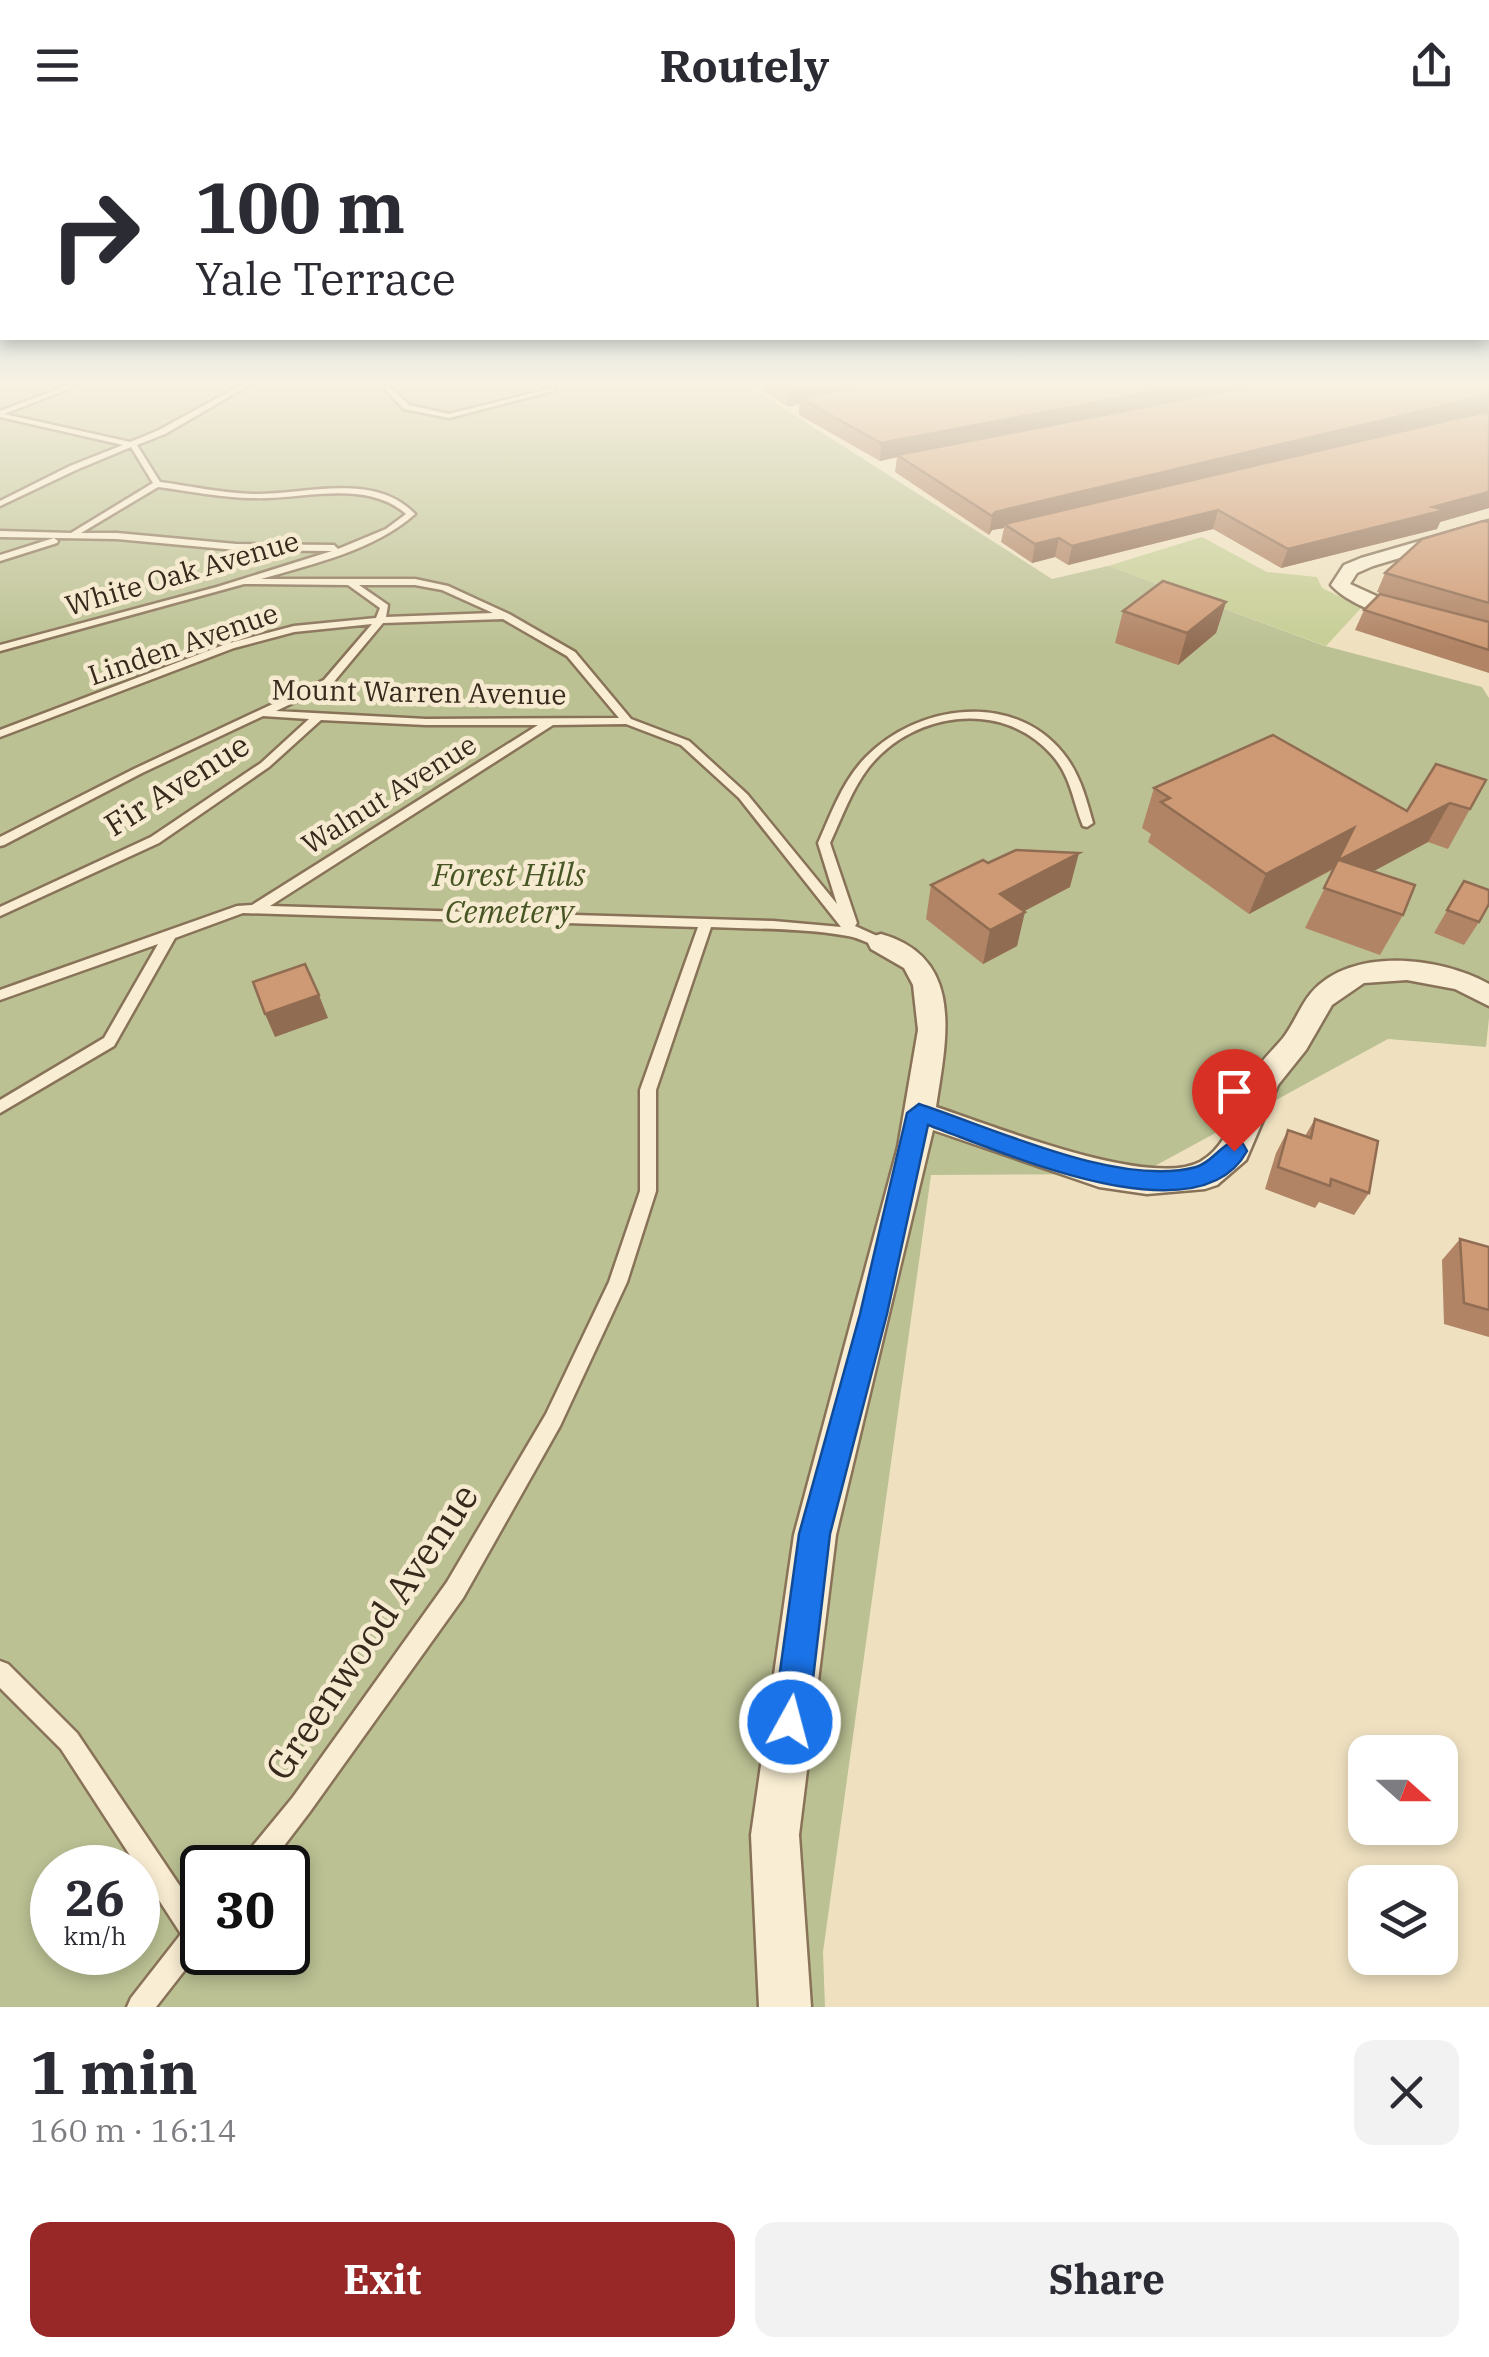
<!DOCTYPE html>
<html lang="en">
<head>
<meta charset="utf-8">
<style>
	:root { --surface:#fff; --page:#f2f2f3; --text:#2b2b33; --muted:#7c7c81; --accent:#982727 }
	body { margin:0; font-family:"IBM Plex Serif",serif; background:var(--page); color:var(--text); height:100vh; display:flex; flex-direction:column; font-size:38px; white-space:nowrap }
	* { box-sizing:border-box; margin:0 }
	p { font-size:32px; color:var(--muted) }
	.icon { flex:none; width:55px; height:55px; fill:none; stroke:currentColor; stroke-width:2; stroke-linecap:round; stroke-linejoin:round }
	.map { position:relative; height:1877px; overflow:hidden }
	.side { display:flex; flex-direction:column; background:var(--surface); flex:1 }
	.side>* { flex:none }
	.hud { position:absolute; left:0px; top:0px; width:1490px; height:210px; box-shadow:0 5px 15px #0003; background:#fff; color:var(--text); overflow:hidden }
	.needle { width:65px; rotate:111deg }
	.tools { position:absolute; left:1348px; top:1605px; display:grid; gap:20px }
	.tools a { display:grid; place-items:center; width:110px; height:110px; border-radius:20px; background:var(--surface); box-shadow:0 5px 15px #0003; font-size:50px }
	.speed { position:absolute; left:30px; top:1715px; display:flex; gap:20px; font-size:50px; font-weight:700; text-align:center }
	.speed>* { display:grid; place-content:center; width:130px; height:130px; border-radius:50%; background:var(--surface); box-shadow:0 5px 15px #0003; line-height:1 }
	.speed small { font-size:25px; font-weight:400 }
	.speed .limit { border:5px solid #111; border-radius:15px; background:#fff; color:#111 }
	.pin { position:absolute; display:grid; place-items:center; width:85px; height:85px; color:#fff; margin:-102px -42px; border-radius:50% 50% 50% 0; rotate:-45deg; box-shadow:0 0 10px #0007 }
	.pin .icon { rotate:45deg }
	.me { position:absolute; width:110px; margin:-55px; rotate:7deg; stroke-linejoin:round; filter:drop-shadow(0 0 8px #0008) }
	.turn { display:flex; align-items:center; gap:35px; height:210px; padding:0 30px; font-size:45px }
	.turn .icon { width:130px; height:130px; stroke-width:2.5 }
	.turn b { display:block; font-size:70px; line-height:85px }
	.round { display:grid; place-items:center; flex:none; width:105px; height:105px; border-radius:20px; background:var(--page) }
	.summary { display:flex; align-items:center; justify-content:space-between; height:170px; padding:0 30px }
	h1 { font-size:60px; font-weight:700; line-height:75px }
	.primary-button { display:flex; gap:20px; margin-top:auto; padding:20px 30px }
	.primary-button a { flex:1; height:115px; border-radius:20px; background:var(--accent); color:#fff; font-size:40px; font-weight:700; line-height:115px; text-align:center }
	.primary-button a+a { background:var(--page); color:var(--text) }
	header { display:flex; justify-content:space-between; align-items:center; height:130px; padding:0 30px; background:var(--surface); font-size:45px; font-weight:700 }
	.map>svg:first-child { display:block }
</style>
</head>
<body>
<header><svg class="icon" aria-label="menu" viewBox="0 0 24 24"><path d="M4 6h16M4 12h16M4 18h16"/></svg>Routely<svg class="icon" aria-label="share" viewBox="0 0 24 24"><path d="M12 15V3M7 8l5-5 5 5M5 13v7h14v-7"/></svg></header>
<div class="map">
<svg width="1489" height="1877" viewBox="0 0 1489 1877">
	<rect width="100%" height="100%" fill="#efe1c0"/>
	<!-- green -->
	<path fill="#c6cd94" d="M 1202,407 L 1267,442 L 1317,447 L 1322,458 L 1362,477 L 1326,516 L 1108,436 Z"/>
	<!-- cemetery -->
	<path fill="#bbc193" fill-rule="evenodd" d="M 0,255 L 747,255 L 1052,449 L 1108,436 L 1325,516 L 1482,557 L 1489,568 L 1489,888 L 1486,917 L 1388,909 L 1140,1044 L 931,1045 L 823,1822 L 825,1877 L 0,1877 ZM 52,1738 L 138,1738 L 138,1822 L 52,1822 ZM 202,1738 L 288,1738 L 288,1822 L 202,1822 Z"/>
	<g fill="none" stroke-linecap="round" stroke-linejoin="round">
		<defs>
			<path id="lane" d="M 69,255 L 79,255 L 4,284 L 130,312 L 159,300 L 241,255 L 249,255 L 165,304 L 137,315 L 160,352 C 190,356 221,363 252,364 C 305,365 374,341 415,384 C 375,420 313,434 261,449 L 415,449 L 448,456 L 509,484 L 575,522 L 631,589 L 689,611 L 747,664 L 837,774 L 818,713 C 831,684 843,650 866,627 C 918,574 1013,561 1063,623 C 1080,644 1086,668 1093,693 L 1087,697 L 1083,696 C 1073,672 1071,646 1052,625 C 1003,569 914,581 869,637 C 852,659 842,687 830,713 L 857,793 L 855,796 L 886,810 L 888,813 L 886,816 C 872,817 861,808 848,806 C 803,798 756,799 711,797 L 656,960 L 656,1061 L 627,1152 L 560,1296 L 463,1468 L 309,1683 L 267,1738 L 239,1738 L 242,1729 L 293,1667 L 447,1452 L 546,1284 L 609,1152 L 640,1061 L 640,960 L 698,797 L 243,783 L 175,808 L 114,916 L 0,983 L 0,970 L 104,908 L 158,814 L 0,870 L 0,860 L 237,776 L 252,775 L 538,595 L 426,595 L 321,590 L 269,637 L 159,713 L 0,786 L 0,777 L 151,707 L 261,633 L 309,589 L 263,586 L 142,643 L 4,715 L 0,716 L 0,707 L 134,639 L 324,550 L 372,494 L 294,502 L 234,518 L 0,607 L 0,600 L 226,514 L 294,496 L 376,488 L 380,478 L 348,455 L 244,454 L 0,521 L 0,515 L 217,457 L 332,421 L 236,420 L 117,409 L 0,407 L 0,401 L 71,403 L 153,353 L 131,317 L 76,340 L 0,376 L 0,371 L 70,336 L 123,315 L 0,287 L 0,281 ZM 158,357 C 190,361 221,368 253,368 C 301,370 366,348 406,384 L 386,399 L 338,419 L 334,415 L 236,414 L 117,403 L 81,403 ZM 359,455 L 415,455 L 442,460 L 493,483 L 386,487 L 388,475 ZM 503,489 L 567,526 L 619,588 L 426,589 L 276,581 L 332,554 L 383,493 ZM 626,594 L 681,615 L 739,668 L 841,797 L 773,791 L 270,776 L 553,595 Z
				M 381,255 L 388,255 L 409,275 L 449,284 L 553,258 L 556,260 L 449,288 L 404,279 Z
				M 54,408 L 58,411 L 57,413 L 0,431 L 0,425 Z
				M 0,1531 L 8,1534 L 77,1603 L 200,1786 L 202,1786 L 202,1818 L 156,1877 L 127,1877 L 131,1868 L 181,1804 L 61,1619 L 0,1558 Z"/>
			<path id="street" d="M 1489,391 L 1489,401 L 1373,436 L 1357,443 L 1350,454 L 1394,474 L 1489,500 L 1489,512 C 1446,501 1361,488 1331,455 L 1344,435 L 1361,428 Z
				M 881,804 C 966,828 946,910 936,977 C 991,995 1149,1059 1200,1032 C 1230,1015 1236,978 1250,949 C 1258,934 1272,921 1283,908 C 1294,894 1300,876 1311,863 C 1351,816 1441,827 1489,854 L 1489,876 L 1455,859 L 1407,850 L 1364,853 L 1332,875 L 1306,920 L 1278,955 L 1246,1030 L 1217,1055 L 1205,1059 L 1147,1064 L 1099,1057 L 933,1000 L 836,1405 L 799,1705 L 811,1877 L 759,1877 L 751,1705 L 794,1405 L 898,1017 L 918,900 L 913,855 L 904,838 L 871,819 L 868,813 L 871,807 Z"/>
		</defs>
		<!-- lane casing -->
		<use href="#lane" stroke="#887258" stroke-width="5"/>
		<!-- street casing -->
		<use href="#street" stroke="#887258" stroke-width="5"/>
		<!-- lane -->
		<use href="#lane" fill="#f9eed3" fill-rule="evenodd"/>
		<!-- street -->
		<use href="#street" fill="#f9eed3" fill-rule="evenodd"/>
	</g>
	<!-- wall -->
	<path fill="#b18465" d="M 764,255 L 1489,255 L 1489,378 L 1440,392 L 1437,399 L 1281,438 L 1213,399 L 1068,435 L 1055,427 L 1032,433 L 1001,412 L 1004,398 L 992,400 L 989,405 L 895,342 L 897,327 L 880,331 L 799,285 L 799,274 L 788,277 L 764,261 Z
		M 1489,392 L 1489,543 L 1355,500 L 1364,480 L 1406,471 L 1377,462 L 1385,443 Z
		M 1226,472 L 1216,503 L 1178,535 L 1115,513 L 1123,481 Z
		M 1486,650 L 1448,719 L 1428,712 L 1373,741 L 1403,785 L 1380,825 L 1305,798 L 1334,739 L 1249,784 L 1148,712 L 1151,704 L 1142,698 L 1154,658 L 1407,681 Z
		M 988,733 L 1070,757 L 1024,781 L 1017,816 L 983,834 L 926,789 L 931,755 Z
		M 1464,751 L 1479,792 L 1464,815 L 1434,803 Z
		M 1315,989 L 1369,1063 L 1354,1085 L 1319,1072 L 1315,1078 L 1265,1059 L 1276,1023 L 1288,1000 L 1305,1006 Z
		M 1460,1109 L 1489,1117 L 1489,1207 L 1444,1194 L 1442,1130 Z"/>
	<!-- shaded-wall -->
	<path fill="#906c52" d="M 811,255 L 881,255 L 800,268 L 799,274 L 788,277 L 788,260 Z
		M 1187,255 L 1267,255 L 897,325 L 897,327 L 880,331 L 881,313 Z
		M 1489,265 L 1488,280 L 1004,394 L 1004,398 L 992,400 L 989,405 L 992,386 L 995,382 Z
		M 1489,362 L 1489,378 L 1440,392 L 1437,399 L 1281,438 L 1288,419 Z
		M 1218,380 L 1213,399 L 1068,435 L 1072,416 Z
		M 1059,408 L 1055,427 L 1032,433 L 1035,414 Z
		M 1226,472 L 1216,503 L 1178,535 L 1187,503 Z
		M 1450,673 L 1428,712 L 1335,762 L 1334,738 L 1249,784 L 1266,744 L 1354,698 Z
		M 1079,723 L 1070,757 L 992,798 L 1000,764 Z
		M 1025,782 L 1017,816 L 983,834 L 990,800 Z
		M 319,865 L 328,888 L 275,907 L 265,884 Z"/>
	<!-- building -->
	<path fill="#ce9a75" stroke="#906c52" stroke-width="2.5" d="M 780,255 L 811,255 L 788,260 Z
		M 866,255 L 1187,255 L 881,313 L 800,268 Z
		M 1258,255 L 1489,255 L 1489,265 L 995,382 L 992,386 L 897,325 Z
		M 1489,281 L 1489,362 L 1433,377 L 1445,380 L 1288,419 L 1218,380 L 1072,416 L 1059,408 L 1035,414 L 1004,394 Z
		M 1483,391 L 1489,392 L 1489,473 L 1385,443 L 1422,409 Z
		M 1163,451 L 1226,472 L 1187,503 L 1123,481 Z
		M 1380,464 L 1489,492 L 1489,520 L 1364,480 Z
		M 1273,605 L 1407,681 L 1436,634 L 1486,650 L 1470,679 L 1450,673 L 1339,730 L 1415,755 L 1403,785 L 1324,758 L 1354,698 L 1266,744 L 1161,672 L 1170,668 L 1154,658 Z
		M 1016,720 L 1079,723 L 1000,764 L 1025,782 L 990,800 L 931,755 L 983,730 L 988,733 Z
		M 1464,751 L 1489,760 L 1489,774 L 1479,792 L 1447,780 Z
		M 305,834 L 319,865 L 265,884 L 253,852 Z
		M 1315,989 L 1378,1011 L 1369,1063 L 1331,1049 L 1330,1056 L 1278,1037 L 1288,1000 L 1311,1008 Z
		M 1460,1109 L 1489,1117 L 1489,1180 L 1464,1173 Z"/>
	<!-- sky -->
	<linearGradient id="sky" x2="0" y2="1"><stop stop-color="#8cb9d5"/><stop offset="0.49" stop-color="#f8f2e3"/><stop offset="1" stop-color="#f8f2e3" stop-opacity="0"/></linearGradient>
	<rect width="1489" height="518" fill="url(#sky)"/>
	<!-- route -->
	<path fill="#1a73e8" stroke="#114b97" stroke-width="2.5" d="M 919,974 C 993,998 1120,1058 1196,1037 C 1211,1033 1220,1016 1234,1011 L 1243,1014 L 1247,1021 C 1198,1112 999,1020 928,995 L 887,1184 L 830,1404 L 808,1592 L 802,1604 L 790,1610 L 778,1604 L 773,1592 L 799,1404 L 860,1184 L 907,983 Z"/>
	<g text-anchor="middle" stroke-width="9" stroke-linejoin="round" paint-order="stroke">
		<!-- far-street labels -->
		<g font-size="28" fill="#37291c" stroke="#f6ebd0">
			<text transform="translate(182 443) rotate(-16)" y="10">White Oak Avenue</text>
			<text transform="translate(183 514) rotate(-19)" y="10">Linden Avenue</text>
			<text transform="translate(419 562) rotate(1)" y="10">Mount Warren Avenue</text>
			<text transform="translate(389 664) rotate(-32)" y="10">Walnut Avenue</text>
		</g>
		<!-- street labels -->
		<g font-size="32" fill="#37291c" stroke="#f6ebd0">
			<text transform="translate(177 655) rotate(-32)" y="11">Fir Avenue</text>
		</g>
		<!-- park labels -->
		<g font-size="32" font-style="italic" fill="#475423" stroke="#f6ebd0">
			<text x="509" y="756">Forest Hills<tspan x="509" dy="37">Cemetery</tspan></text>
		</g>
		<!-- near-street labels -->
		<g font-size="38" fill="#37291c" stroke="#f6ebd0">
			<text transform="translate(372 1502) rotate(-56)" y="13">Greenwood Avenue</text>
		</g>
	</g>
</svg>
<div class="tools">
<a><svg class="needle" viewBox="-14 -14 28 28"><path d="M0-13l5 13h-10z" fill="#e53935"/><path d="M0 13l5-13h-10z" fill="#7c7c81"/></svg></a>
<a><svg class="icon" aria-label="layers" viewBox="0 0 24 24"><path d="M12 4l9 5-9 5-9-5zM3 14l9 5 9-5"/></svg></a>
</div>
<div class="speed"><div>26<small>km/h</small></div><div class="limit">30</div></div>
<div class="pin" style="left:1234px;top:1021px;background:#d93025"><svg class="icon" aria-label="arrive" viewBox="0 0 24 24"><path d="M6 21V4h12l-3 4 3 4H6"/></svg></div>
<svg class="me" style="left:790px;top:1592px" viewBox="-20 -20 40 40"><circle r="17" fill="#1a73e8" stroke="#fff" stroke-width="3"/><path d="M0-11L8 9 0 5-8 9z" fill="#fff"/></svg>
<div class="hud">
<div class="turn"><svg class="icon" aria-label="right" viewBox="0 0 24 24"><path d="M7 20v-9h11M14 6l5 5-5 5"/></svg><div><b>100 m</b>Yale Terrace</div></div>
</div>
</div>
<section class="side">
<div class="summary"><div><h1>1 min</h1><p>160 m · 16:14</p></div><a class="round"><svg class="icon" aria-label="close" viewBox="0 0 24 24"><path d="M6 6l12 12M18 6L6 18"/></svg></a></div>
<div class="primary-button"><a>Exit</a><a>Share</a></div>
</section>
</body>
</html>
